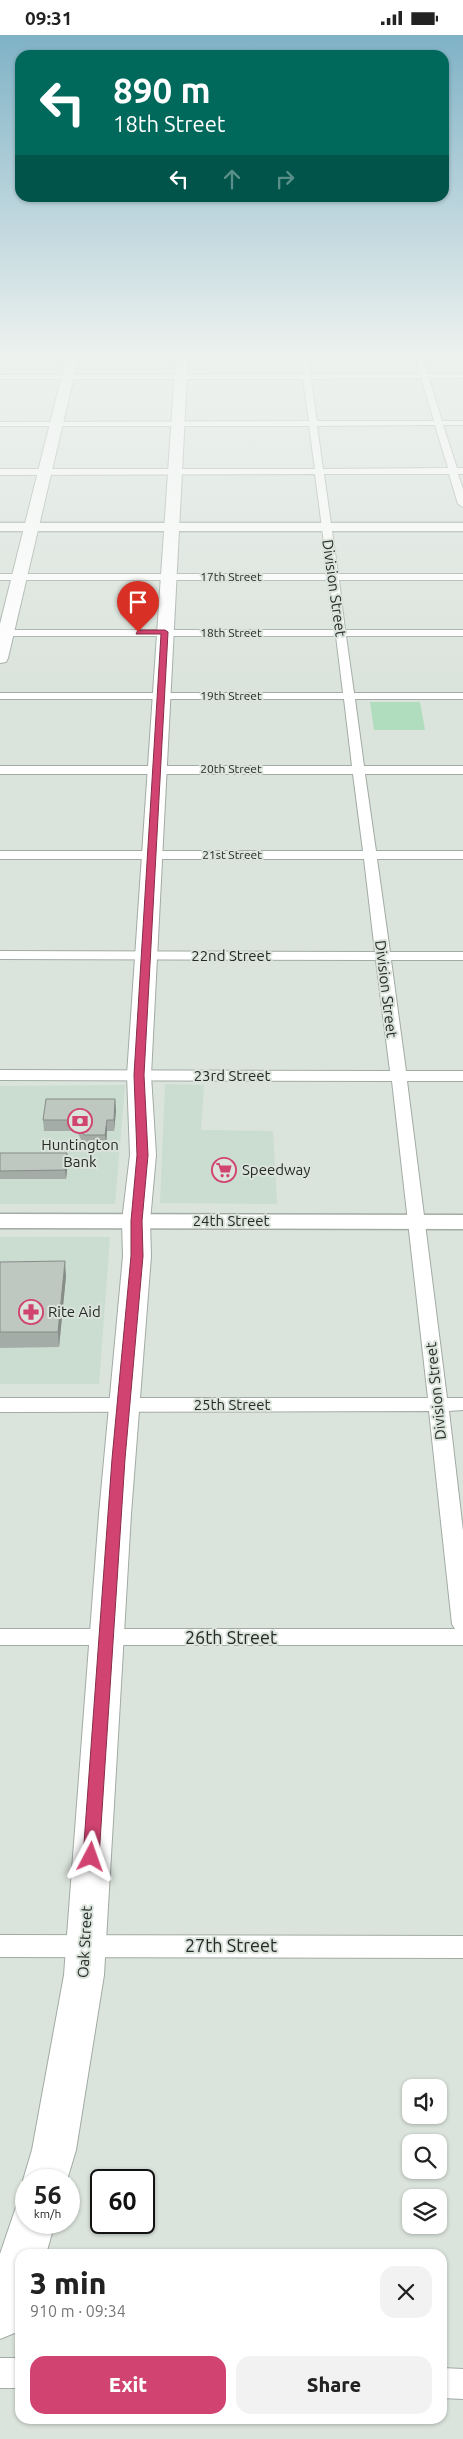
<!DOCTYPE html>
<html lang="en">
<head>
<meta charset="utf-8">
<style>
	:root { --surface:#fff; --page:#f2f2f2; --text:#222; --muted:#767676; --accent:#d14471 }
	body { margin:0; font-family:Ubuntu,sans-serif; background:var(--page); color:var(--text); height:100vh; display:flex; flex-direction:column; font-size:19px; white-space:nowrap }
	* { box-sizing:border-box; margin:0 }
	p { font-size:16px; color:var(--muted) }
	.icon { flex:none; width:28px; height:28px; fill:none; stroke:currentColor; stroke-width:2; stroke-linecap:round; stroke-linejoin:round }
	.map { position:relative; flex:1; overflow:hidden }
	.drawer { position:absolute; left:15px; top:2214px; width:432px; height:175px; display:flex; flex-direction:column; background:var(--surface); border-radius:15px; box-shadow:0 1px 4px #0004 }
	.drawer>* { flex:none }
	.guide { position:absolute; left:15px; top:15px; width:434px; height:152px; border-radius:15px; box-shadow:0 1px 4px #0004; background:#00695c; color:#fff; overflow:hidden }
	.tools { position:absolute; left:402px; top:2044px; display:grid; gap:10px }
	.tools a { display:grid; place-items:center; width:45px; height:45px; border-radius:10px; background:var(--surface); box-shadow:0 1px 4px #0004; font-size:25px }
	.speed { position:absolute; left:15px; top:2134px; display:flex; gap:10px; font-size:25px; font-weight:700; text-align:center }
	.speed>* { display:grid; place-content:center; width:65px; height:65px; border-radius:50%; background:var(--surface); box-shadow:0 1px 4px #0004; line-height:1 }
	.speed small { font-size:12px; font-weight:400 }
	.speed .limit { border:2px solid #111; border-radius:8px; background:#fff; color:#111 }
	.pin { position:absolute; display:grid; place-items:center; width:42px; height:42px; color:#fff; margin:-51px -21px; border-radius:50% 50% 50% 0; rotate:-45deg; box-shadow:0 0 5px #0007 }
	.pin .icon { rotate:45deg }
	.me { position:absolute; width:55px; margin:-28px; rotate:4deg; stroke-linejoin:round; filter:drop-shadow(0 0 4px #0008) }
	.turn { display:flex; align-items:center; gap:18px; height:105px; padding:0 15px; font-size:22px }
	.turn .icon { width:65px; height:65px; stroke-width:2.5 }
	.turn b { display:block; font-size:35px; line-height:42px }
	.lanes { display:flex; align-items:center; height:48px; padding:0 15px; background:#0003; justify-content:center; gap:25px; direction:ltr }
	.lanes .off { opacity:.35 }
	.round { display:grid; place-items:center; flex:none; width:52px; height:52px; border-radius:15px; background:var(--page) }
	.summary { display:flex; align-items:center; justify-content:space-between; height:85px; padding:0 15px }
	h1 { font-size:30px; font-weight:800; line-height:38px }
	.action { display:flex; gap:10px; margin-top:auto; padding:10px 15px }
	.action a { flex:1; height:58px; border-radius:15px; background:var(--accent); color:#fff; font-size:20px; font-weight:800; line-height:58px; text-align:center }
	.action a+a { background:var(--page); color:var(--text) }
	.status { display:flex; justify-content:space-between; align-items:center; height:35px; padding:0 25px; background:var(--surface); direction:ltr }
	.status svg { height:14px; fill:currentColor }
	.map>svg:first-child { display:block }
</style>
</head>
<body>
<div class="status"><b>09:31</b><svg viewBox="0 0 49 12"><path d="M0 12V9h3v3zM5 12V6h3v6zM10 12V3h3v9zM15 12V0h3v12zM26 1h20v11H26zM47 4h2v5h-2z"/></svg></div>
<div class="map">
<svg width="463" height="2404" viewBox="0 0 463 2404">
	<rect width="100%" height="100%" fill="#dae3dc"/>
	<!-- built -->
	<path fill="#cbdcd0" d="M 165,1049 L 204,1050 L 201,1095 L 273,1096 L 277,1169 L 160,1168 Z
		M 125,1050 L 115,1169 L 0,1169 L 0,1051 Z
		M 0,1202 L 110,1202 L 99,1349 L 0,1349 Z"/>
	<!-- green -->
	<path fill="#afddbd" d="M 370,667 L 420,667 L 425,695 L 374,695 Z"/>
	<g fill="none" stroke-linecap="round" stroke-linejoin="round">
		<defs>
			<path id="minor" d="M 301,320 L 308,320 L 310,339 L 420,339 L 415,320 L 422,320 L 427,339 L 463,339 L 463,343 L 429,343 L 442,386 L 463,386 L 463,390 L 443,390 L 457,433 L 463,433 L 463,439 L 458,439 L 463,454 L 463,472 L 458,469 L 449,439 L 324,439 L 338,539 L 463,539 L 463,545 L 339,545 L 345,595 L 463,595 L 463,601 L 346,601 L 354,658 L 463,658 L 463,664 L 355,664 L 364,731 L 463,731 L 463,739 L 365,739 L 376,816 L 463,816 L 463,824 L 377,824 L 390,917 L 463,917 L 463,925 L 391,925 L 406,1036 L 463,1036 L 463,1046 L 407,1046 L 447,1363 L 463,1363 L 463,1375 L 449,1376 L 463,1496 L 463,1610 L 0,1610 L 0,1594 L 455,1594 L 452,1589 L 429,1376 L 0,1377 L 0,1363 L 428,1363 L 392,1046 L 0,1045 L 0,1035 L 390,1036 L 376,925 L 0,924 L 0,916 L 375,917 L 364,824 L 0,824 L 0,816 L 363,816 L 353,739 L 0,739 L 0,731 L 352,731 L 344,664 L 0,664 L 0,658 L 343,658 L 336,601 L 0,601 L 0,595 L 335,595 L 329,545 L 0,545 L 0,539 L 328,539 L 315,439 L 0,440 L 0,434 L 315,434 L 309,391 L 0,391 L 0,387 L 309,386 L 303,344 L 0,344 L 0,340 L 303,339 ZM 421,343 L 434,386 L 317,386 L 311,344 ZM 435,390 L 448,433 L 323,434 L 317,391 Z
				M 0,1900 L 463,1901 L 463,1923 L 0,1922 Z
				M 0,2323 L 20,2323 L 20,2353 L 0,2353 Z
				M 442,2333 L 463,2334 L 463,2364 L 442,2363 Z"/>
			<path id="tertiary" d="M 0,488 L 463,488 L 463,496 L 0,496 Z
				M 0,1179 L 463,1180 L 463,1194 L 0,1193 Z"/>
			<path id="primary" d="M 67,320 L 79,320 L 8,623 L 6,627 L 0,628 L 0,589 Z
				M 176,320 L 188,320 L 151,1040 L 156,1120 L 150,1186 L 151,1221 L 131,1479 L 104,1940 L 76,2115 L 67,2145 L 26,2145 L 26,2153 L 23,2145 L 32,2115 L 64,1940 L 99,1479 L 123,1221 L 122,1186 L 130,1120 L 127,1040 Z
				M 26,2168 L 26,2188 L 55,2188 L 46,2219 L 20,2219 L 20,2289 L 17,2297 L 0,2304 L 0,2219 L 16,2172 Z"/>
		</defs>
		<!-- minor casing -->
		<use href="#minor" stroke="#a2aba4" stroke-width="2"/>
		<!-- tertiary casing -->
		<use href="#tertiary" stroke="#a2aba4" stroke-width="3"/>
		<!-- primary casing -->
		<use href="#primary" stroke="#a2aba4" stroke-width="2"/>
		<!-- minor -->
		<use href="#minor" fill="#fff" fill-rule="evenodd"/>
		<!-- tertiary -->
		<use href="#tertiary" fill="#fff" fill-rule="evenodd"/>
		<!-- primary -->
		<use href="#primary" fill="#fff" fill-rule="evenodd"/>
	</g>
	<!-- wall -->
	<path fill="#a3aca6" d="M 115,1064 L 116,1076 L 114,1096 L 107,1096 L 106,1111 L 84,1111 L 77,1096 L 44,1096 L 43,1085 Z
		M 0,1118 L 68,1126 L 66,1144 L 0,1144 Z
		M 0,1227 L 66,1241 L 59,1312 L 0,1313 Z"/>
	<!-- shaded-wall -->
	<path fill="#858c87" d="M 115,1064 L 116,1076 L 114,1096 L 114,1085 Z
		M 107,1085 L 107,1096 L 106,1111 L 105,1100 Z
		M 67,1118 L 68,1126 L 66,1144 L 65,1135 Z
		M 65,1226 L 66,1241 L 59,1312 L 58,1297 Z"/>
	<!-- building -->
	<path fill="#bec8c1" stroke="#858c87" d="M 46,1064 L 115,1064 L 114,1085 L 107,1085 L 105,1100 L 84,1100 L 76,1085 L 43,1085 Z
		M 0,1118 L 67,1118 L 65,1135 L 0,1136 Z
		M 65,1226 L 58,1297 L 0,1297 L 0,1227 Z"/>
	<!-- sky -->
	<linearGradient id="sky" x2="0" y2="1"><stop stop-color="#7fb2c6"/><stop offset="0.49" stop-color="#eef2ef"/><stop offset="1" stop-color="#eef2ef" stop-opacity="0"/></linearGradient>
	<rect width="463" height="656" fill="url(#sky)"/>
	<!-- route -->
	<path fill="#d14471" stroke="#882c49" d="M 138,595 L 165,595 L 168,597 L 144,1040 L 148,1120 L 142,1186 L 143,1221 L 125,1424 L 99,1822 L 96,1826 L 91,1828 L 85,1826 L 83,1822 L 112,1424 L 131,1221 L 131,1186 L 137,1120 L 134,1040 L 161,599 L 136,599 Z"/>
	<!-- icons -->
	<defs>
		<symbol id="bank-ring" viewBox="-11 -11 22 22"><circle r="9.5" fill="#dae3dc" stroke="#d14471" stroke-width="1.5"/><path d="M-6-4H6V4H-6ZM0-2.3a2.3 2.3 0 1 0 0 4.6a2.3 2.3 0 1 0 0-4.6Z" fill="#d14471"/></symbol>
		<symbol id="supermarket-ring" viewBox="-11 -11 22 22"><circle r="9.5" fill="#dae3dc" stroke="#d14471" stroke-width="1.5"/><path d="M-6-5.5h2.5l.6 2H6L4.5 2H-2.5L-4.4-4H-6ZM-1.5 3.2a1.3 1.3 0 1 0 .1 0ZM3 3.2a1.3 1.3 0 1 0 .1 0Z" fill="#d14471"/></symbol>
		<symbol id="pharmacy-ring" viewBox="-11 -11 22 22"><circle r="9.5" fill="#dae3dc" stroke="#d14471" stroke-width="1.5"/><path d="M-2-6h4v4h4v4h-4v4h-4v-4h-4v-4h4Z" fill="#d14471"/></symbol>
	</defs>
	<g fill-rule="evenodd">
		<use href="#bank-ring" x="66" y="1072" width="28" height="28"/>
		<use href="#supermarket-ring" x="210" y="1121" width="28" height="28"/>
		<use href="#pharmacy-ring" x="17" y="1263" width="28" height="28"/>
	</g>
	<g text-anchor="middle" stroke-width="4" stroke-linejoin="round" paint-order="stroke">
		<!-- far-street labels -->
		<g font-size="12" fill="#262a27" stroke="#dae3dc">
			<text x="231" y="546">17th Street</text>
			<text x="231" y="602">18th Street</text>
			<text x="231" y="665">19th Street</text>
			<text x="231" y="738">20th Street</text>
			<text x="232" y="824">21st Street</text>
		</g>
		<!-- street labels -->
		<g font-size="15" fill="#262a27" stroke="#dae3dc">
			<text transform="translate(334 553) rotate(82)" y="5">Division Street</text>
			<text x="231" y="926">22nd Street</text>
			<text transform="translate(386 954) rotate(83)" y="5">Division Street</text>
			<text x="232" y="1046">23rd Street</text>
			<text x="231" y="1191">24th Street</text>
			<text transform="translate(436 1356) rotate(-96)" y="5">Division Street</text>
			<text x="232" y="1375">25th Street</text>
			<text transform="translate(85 1907) rotate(-87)" y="5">Oak Street</text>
		</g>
		<!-- poi labels -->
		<g font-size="15" fill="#262a27" stroke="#dae3dc" text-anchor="start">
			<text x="80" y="1115" text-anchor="middle">Huntington<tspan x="80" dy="17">Bank</tspan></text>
			<text x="242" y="1140">Speedway</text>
			<text x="48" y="1282">Rite Aid</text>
		</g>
		<!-- near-street labels -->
		<g font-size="18" fill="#262a27" stroke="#dae3dc">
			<text x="231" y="1609">26th Street</text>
			<text x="231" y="1917">27th Street</text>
		</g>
	</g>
</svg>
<div class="tools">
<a><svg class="icon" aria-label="sound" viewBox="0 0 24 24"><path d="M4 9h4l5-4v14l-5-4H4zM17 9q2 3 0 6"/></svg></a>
<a><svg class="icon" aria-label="search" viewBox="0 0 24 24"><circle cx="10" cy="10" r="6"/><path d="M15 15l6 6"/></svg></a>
<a><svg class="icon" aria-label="layers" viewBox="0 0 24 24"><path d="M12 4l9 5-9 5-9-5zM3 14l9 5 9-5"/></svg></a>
</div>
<div class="speed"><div>56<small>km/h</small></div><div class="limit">60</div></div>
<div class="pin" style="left:138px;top:597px;background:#d93025"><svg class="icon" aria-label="arrive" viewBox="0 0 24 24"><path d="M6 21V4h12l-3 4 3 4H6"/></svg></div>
<svg class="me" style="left:91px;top:1822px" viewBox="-20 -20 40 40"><path d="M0-17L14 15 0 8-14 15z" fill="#d14471" stroke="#fff" stroke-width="4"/></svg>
<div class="guide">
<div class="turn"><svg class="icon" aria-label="left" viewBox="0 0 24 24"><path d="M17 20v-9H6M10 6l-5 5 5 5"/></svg><div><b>890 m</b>18th Street</div></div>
<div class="lanes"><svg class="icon" aria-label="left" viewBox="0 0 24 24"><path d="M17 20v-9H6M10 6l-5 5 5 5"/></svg><svg class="icon off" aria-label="ahead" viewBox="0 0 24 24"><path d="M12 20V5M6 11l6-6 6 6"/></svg><svg class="icon off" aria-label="right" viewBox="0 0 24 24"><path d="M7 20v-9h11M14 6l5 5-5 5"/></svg></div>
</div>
<section class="drawer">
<div class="summary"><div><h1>3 min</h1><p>910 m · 09:34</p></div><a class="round"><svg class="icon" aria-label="close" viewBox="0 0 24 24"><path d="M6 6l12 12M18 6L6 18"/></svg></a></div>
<div class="action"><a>Exit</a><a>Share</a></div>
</section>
</div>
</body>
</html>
